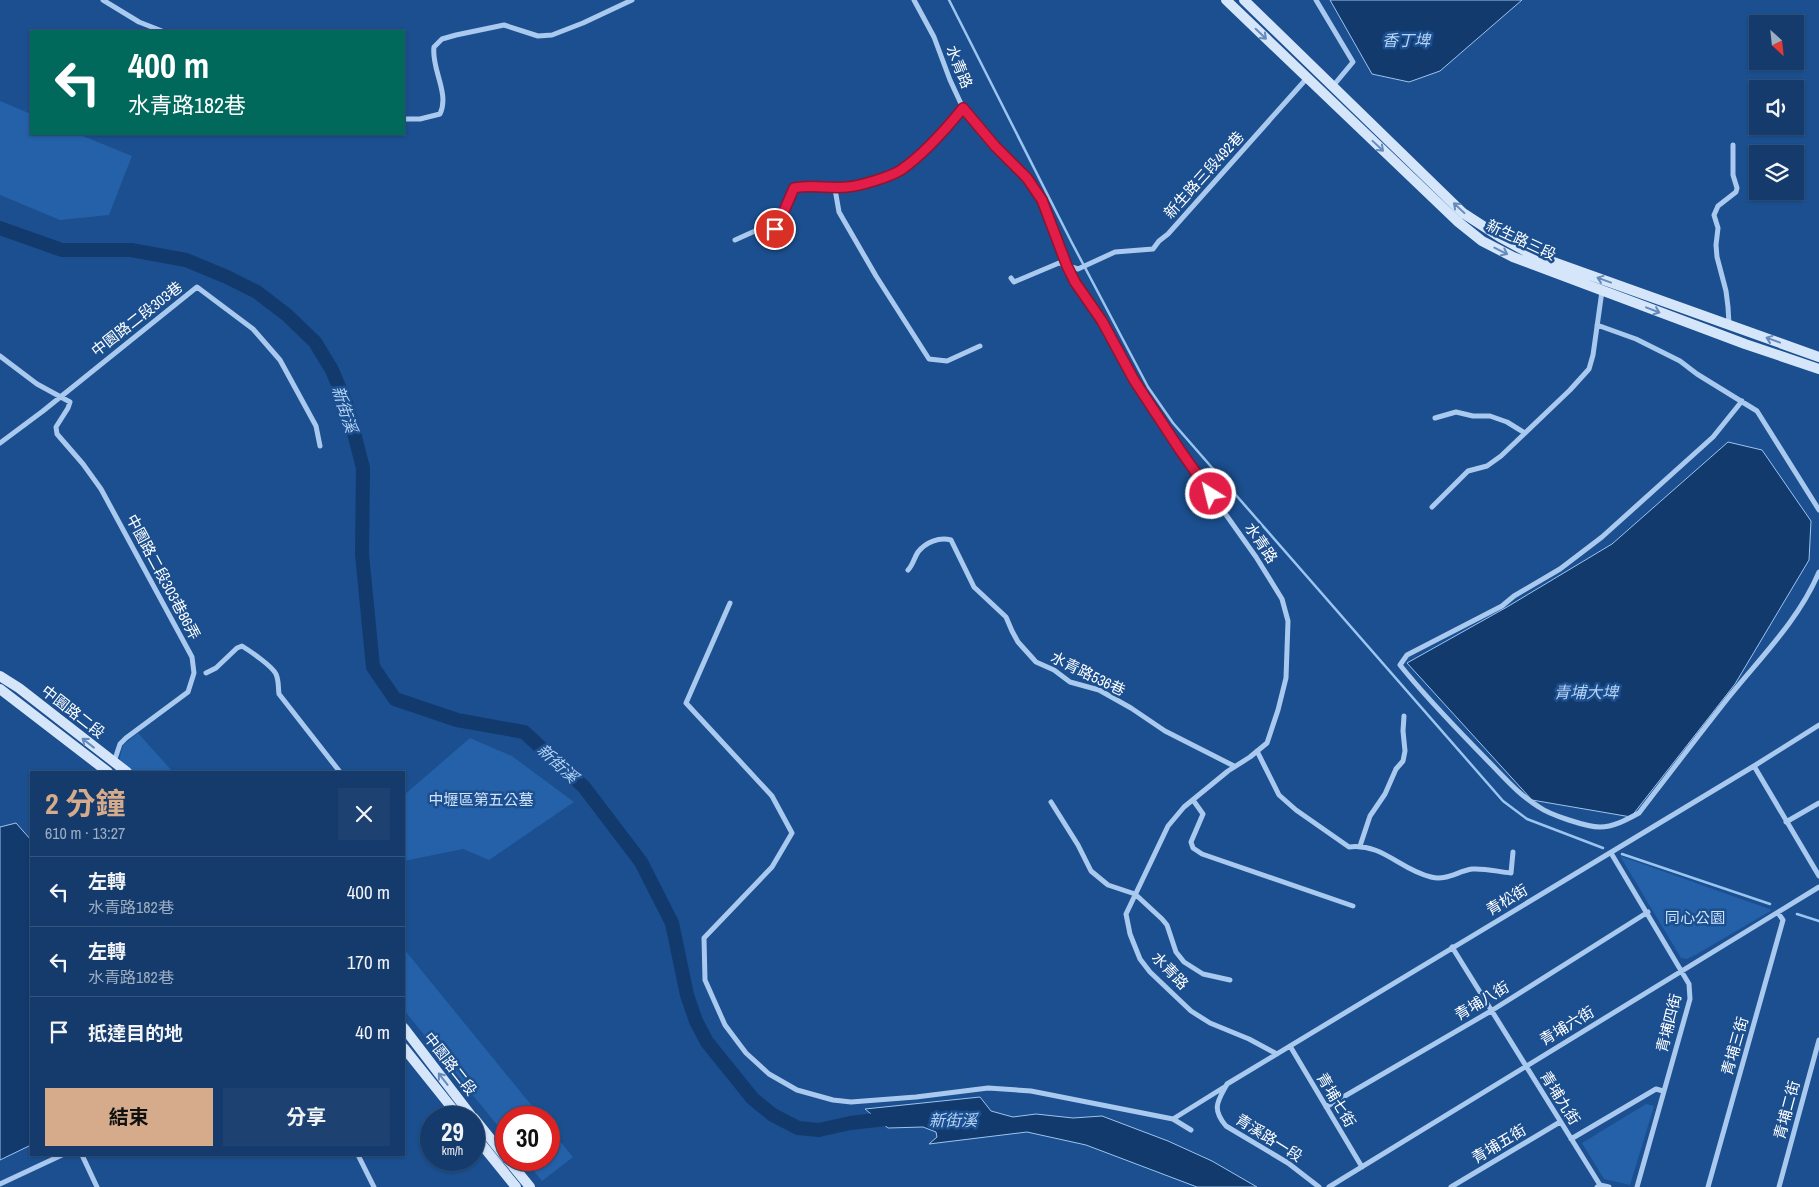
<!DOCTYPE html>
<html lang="zh-TW">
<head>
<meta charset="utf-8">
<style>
	:root { --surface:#143b6b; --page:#1d4271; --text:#f1f3f6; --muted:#9dadc1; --line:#33557e; --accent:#d6ab8b }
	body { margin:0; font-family:"Archivo Narrow","Noto Sans TC",sans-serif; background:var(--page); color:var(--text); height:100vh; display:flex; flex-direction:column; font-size:19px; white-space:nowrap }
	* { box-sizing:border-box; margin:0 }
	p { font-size:16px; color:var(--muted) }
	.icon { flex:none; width:28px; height:28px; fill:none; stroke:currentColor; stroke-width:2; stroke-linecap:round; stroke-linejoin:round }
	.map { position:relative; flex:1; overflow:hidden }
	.panel { position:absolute; left:30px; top:771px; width:375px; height:385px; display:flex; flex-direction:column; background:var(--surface); border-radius:0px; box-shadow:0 1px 4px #0004,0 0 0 1px var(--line) }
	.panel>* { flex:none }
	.guide { position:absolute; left:30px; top:30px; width:375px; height:105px; border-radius:0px; box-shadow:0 1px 4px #0004,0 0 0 1px var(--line); background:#00695c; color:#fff; overflow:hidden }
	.needle { width:32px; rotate:153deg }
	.controls { position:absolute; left:1749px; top:15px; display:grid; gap:10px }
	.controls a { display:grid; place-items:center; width:55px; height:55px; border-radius:0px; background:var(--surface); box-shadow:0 1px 4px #0004,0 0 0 1px var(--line); font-size:25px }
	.speed { position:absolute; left:420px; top:1106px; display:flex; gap:10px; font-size:25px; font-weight:700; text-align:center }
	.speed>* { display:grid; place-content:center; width:65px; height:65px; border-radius:50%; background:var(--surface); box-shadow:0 1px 4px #0004,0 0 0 1px var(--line); line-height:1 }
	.speed small { font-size:12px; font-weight:400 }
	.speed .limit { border:8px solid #d22; background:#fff; color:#111 }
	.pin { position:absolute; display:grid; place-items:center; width:42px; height:42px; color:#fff; margin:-21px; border:2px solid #fff; border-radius:50%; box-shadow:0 1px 5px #0007 }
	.me { position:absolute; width:55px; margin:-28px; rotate:324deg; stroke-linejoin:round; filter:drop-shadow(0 0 4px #0008) }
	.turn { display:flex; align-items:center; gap:18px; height:105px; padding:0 15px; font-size:22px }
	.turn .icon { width:65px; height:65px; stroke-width:2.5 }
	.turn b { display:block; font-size:35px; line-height:42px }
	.round { display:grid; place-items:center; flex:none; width:52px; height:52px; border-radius:0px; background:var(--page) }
	.overview { display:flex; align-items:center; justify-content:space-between; height:85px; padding:0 15px }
	h1 { font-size:30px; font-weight:700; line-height:38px; color:var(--accent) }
	.primary-button { display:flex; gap:10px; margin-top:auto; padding:10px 15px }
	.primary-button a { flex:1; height:58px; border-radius:0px; background:var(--accent); color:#111; font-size:20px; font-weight:700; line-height:58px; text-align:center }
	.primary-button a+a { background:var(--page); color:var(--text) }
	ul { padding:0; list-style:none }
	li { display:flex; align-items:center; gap:15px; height:70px; padding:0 15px; border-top:1px solid var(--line) }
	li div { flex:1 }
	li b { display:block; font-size:19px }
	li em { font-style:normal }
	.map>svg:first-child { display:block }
</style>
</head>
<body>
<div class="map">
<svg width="1819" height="1187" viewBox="0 0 1819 1187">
	<rect width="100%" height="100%" fill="#1b4f8f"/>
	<!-- green -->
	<path fill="#2461a8" d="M 0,101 L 31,114 L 31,134 L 78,134 L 132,156 L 109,215 L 60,220 L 0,195 Z
		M 138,733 L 173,772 L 134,772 L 119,761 L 123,745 Z
		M 470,738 L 512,756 L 574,802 L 489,860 L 463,849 L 404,861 L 404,795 Z
		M 1620,856 L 1772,910 L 1697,954 L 1687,959 L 1681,958 Z
		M 404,949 L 541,1117 L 506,1118 L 506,1136 L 404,1010 Z
		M 1646,1104 L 1654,1106 L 1630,1185 L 1604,1179 L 1582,1143 Z
		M 549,1128 L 573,1157 L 542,1181 L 525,1160 L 549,1160 Z"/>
	<!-- water -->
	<path fill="#123a6d" stroke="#9cc4f0" d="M 1330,0 L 1522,0 L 1440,71 L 1409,82 L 1372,74 Z
		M 1728,442 L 1762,450 L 1811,521 L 1809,560 L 1735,684 L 1631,817 L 1532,800 L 1407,663 L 1507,607 L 1612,544 Z
		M 16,823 L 31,840 L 31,1145 L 0,1160 L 0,827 Z
		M 980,1097 L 991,1111 L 1013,1117 L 1036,1114 L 1073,1118 L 1102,1116 L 1168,1141 L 1212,1161 L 1257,1187 L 1197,1187 L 1086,1145 L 1027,1132 L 929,1144 L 937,1137 L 936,1132 L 923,1127 L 888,1128 L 865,1109 Z"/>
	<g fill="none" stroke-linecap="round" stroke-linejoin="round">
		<!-- stream -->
		<path stroke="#9cc4f0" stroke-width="2.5" d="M 949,0 L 1072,243 L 1148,387 L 1173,423 L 1503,801 L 1527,819 L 1603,848
			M 1622,854 L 1770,904
			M 1797,914 L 1819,921"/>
		<!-- river -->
		<path stroke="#123a6d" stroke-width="14" d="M 0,228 L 62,250 L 131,250 L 186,260 L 227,277 L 257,292 L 287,315 L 315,342 L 332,370 L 347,406 L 363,468 L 362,554 L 373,667 L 395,699 L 457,720 L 524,732 L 584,787 L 641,862 L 672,923 L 687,995 L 696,1021 L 707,1042 L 753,1099 L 773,1115 L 798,1128 L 819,1130 L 850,1123 L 894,1118"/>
		<!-- street -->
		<path stroke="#a9c9ee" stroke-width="5" d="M 103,0 L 139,22 L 162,31
			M 914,0 L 934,37 L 950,80 L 963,108 L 995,146 L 1027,178 L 1042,200 L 1067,266 L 1075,282 L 1102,321 L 1134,380 L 1180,450 L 1256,557 L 1282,599 L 1288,621 L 1286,678 L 1278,710 L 1267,743 L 1250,757 L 1228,771 L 1184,807 L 1168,826 L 1126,914 L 1130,934 L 1140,959 L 1150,972 L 1191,1011 L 1210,1023 L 1249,1039 L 1277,1054
			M 1316,0 L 1353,62 L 1333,86
			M 404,119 L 420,119 L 440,114 C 450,93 431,69 434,47 L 442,39 L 456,35 L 504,25 L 538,36 L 552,35 L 583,23 L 632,0
			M 835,189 L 839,212 L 876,276 L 929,359 L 947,361 L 980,346
			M 735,240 L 755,231 L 775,229 L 778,225 L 794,188 C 812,184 829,189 847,187 C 860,186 890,177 901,170 C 924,154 945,129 963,108
			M 1011,278 L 1014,282 L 1059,263 L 1078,269 L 1115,252 L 1153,249 L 1159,241 L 1168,234 L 1308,77
			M 1729,324 L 1728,307 L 1726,291 L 1717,257 L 1716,245 L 1718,228 L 1714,215 L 1718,206 L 1736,192 L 1737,188 L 1733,175 L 1733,145
			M 1597,325 L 1636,339 L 1680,361 L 1697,374 L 1757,411 L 1819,510
			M 0,356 L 37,384 L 70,402 L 68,408 L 56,427 L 57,434 L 83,464 L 101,489 L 192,657 L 194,673 L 188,692 L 126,738 L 120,744 L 114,762
			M 1742,401 L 1713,437 L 1602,537 L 1560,569 L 1514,596 L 1502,606 L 1407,655 L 1400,665 C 1427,699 1458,730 1488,761 C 1504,777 1519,795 1539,807 C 1550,815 1587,827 1600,827 C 1614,827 1628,819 1639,813 C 1669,774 1698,736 1728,698 C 1760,658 1799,620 1819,572
			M 1435,418 L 1456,412 L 1473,416 L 1490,416 L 1507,422 L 1525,433
			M 0,443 L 43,411 L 197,287 L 253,329 L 280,360 L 316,426 L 320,446
			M 1432,507 L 1468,471 L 1487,466 L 1501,456 L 1570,390 L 1589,369 L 1593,355 L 1602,291
			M 908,570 C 913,565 914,558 918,552 C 926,542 939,537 951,540 L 974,587 L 1006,617 L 1012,631 L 1018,642 L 1036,662 L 1054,670 L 1070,682 L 1099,690 L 1131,708 L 1165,731 L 1234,766
			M 730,603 L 686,703 L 772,796 L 792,833 L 772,867 L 704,938 L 705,980 L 725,1025 L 746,1053 L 769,1074 L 797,1090 L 833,1100 L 851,1102 L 916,1097 L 988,1088 L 1031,1091 L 1173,1119
			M 206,673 L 216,668 L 237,648 L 242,646 C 250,651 272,666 276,674 C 279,681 278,687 279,694 L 340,772
			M 1257,751 L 1279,795 L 1296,810 L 1349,847 C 1383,843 1400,870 1431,877 C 1447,881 1458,871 1472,869 C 1485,868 1499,872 1511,873 L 1513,852
			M 1754,766 L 1819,876
			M 1193,800 L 1203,814 L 1191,842 L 1193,848 L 1202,854 L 1353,906
			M 1051,802 L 1078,845 L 1091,871 L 1108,885 L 1135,894 L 1162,919 L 1167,925 L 1176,952 L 1184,962 L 1203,974 L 1230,980
			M 1786,822 L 1819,803
			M 1360,846 L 1370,816 L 1385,794 L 1396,769 L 1403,761 L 1405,751 L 1403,731 L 1404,716
			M 1611,853 L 1689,984 L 1690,999 L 1637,1187
			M 1452,947 L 1600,1185
			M 1290,1046 L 1362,1167
			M 1326,1107 L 1491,1011 L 1648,912
			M 1191,1130 L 1173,1119 L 1226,1086
			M 1571,1139 L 1656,1089 L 1663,1091
			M 82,1155 L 97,1187
			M 358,1155 L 374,1187
			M 0,1184 L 62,1155
			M 1319,1187 L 1288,1163 L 1226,1126 C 1211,1108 1218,1101 1227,1084 L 1754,766 L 1819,725
			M 1329,1187 L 1819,887
			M 1451,1187 L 1560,1122
			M 1597,1187 L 1600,1185 L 1609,1187
			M 1708,1187 L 1783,920 L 1778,913
			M 1779,1187 L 1819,1040"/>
		<!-- secondary -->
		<path stroke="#d6e6fa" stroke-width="10" d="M 1226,0 L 1457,221 L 1482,241 L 1513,257 L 1745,344 L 1819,369
			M 1244,0 L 1463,213 L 1500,237 L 1531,254 L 1819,357
			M 0,676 L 19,688 L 127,772
			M 0,689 L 108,772
			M 404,1028 L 473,1118
			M 404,1048 L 460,1118
			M 474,1118 L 506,1158
			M 474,1135 L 516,1187
			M 508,1160 L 530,1187"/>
	</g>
	<!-- one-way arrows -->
	<defs><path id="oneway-shaft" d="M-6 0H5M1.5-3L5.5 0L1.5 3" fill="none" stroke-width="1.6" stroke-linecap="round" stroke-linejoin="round" transform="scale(1.25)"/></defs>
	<g stroke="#668bba">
		<use href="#oneway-shaft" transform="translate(1261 34) rotate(44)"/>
		<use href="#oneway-shaft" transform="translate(1378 146) rotate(43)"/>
		<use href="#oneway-shaft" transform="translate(1459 208) rotate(-137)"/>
		<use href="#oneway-shaft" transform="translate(1501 251) rotate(27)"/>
		<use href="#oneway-shaft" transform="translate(1604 280) rotate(-160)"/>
		<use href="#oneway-shaft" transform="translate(1653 310) rotate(21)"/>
		<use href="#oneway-shaft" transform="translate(1773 340) rotate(-160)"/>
		<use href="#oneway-shaft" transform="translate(88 743) rotate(-142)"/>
		<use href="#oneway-shaft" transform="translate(443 1079) rotate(-128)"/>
	</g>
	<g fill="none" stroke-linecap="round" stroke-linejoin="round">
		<defs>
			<path id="route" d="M 775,229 L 778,225 L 794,188 C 812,184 829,189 847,187 C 860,186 890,177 901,170 C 924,154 946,129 963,108 L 995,146 L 1027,178 L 1042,200 L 1067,266 L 1075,282 L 1102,321 L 1134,380 L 1180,450 L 1211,494"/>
		</defs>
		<!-- route casing -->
		<use href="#route" stroke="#92132f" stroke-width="12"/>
		<!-- route -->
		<use href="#route" stroke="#e11d48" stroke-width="9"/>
	</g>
	<g text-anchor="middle" stroke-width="5" stroke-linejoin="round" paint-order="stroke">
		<!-- street labels -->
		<g font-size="15" fill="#fff" stroke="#1b4f8f">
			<text transform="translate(959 67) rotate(68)" y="5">水青路</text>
			<text transform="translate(1204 175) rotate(-48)" y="5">新生路三段492巷</text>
			<text transform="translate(1521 240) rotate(25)" y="5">新生路三段</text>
			<text transform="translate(137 319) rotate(-38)" y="5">中園路二段303巷</text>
			<text transform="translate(1261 543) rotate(56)" y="5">水青路</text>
			<text transform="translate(163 577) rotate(62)" y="5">中園路二段303巷86弄</text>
			<text transform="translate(1088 674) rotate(26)" y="5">水青路536巷</text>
			<text transform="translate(73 712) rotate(38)" y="5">中園路二段</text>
			<text transform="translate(1507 900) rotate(-31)" y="5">青松街</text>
			<text transform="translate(1170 971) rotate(46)" y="5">水青路</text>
			<text transform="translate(1482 1001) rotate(-31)" y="5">青埔八街</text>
			<text transform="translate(1669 1023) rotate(-76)" y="5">青埔四街</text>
			<text transform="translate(1567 1026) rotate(-31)" y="5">青埔六街</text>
			<text transform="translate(1735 1046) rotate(-74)" y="5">青埔三街</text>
			<text transform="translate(450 1064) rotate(52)" y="5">中園路二段</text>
			<text transform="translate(1560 1098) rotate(58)" y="5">青埔九街</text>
			<text transform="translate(1336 1100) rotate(59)" y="5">青埔七街</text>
			<text transform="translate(1787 1110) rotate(-75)" y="5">青埔二街</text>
			<text transform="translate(1269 1138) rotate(32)" y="5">青溪路一段</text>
			<text transform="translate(1499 1144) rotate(-31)" y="5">青埔五街</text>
		</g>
		<!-- park labels -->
		<g font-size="15" fill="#cfe3fa" stroke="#1b4f8f">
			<text x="481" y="805">中壢區第五公墓</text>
			<text x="1695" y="923">同心公園</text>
		</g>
		<!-- water labels -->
		<g font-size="16" font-style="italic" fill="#b5d3f5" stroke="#1b4f8f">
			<text x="1406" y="46">香丁埤</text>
			<text transform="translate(345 409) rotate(72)" y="6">新街溪</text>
			<text x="1586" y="698">青埔大埤</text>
			<text transform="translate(558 763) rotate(43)" y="6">新街溪</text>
			<text x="953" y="1126">新街溪</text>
		</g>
	</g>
</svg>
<div class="controls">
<a><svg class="needle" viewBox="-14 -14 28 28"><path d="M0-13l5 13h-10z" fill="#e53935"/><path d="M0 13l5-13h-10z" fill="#9dadc1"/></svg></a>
<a><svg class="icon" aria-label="sound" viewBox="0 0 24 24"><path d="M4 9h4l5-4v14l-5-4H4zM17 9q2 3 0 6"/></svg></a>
<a><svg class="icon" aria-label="layers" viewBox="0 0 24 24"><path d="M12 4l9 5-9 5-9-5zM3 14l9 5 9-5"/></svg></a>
</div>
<div class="speed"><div>29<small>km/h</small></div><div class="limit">30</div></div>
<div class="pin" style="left:775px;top:229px;background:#d93025"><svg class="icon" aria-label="arrive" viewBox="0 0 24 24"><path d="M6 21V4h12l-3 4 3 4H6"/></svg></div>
<svg class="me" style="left:1211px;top:494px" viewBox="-20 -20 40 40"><circle r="17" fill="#e11d48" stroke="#fff" stroke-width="3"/><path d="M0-11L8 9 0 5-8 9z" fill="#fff"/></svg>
<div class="guide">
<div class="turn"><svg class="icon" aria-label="left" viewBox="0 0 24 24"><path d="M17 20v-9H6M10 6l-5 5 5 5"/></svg><div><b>400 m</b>水青路182巷</div></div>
</div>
<section class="panel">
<div class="overview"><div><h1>2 分鐘</h1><p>610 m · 13:27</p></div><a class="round"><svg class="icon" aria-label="close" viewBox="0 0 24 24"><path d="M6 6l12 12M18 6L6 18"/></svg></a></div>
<ul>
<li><svg class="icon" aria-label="left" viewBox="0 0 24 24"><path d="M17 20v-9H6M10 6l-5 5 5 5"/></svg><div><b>左轉</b><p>水青路182巷</p></div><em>400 m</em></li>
<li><svg class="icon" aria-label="left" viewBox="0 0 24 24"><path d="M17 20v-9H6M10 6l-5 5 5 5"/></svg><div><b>左轉</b><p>水青路182巷</p></div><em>170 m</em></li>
<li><svg class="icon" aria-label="arrive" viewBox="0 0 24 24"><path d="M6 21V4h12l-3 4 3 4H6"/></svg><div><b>抵達目的地</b></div><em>40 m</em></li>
</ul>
<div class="primary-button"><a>結束</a><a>分享</a></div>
</section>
</div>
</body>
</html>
